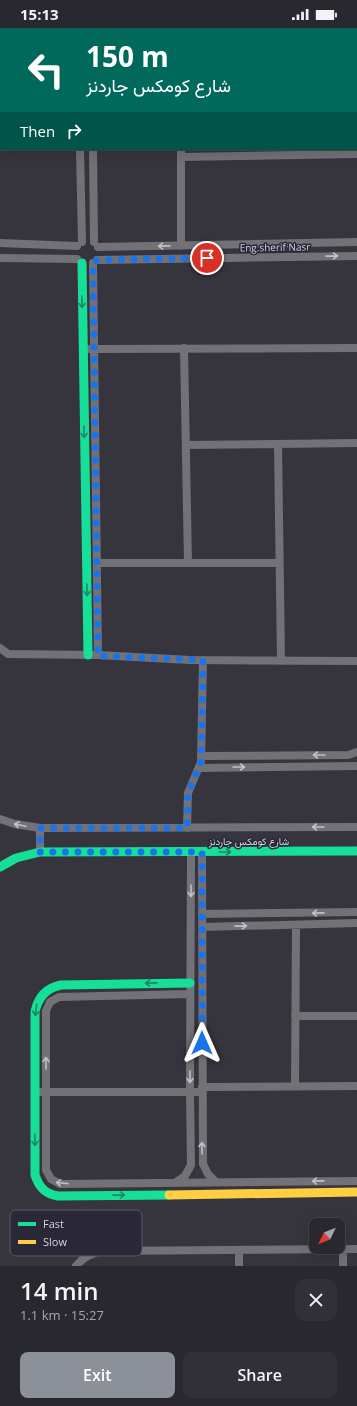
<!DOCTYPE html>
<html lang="en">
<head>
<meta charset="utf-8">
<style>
	:root { --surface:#28282e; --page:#303036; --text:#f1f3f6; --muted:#a5a6aa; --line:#44444a; --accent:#8c9099 }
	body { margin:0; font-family:"Open Sans",Vazirmatn,sans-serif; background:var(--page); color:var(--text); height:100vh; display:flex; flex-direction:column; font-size:15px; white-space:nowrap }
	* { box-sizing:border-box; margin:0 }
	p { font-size:13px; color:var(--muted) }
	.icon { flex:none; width:22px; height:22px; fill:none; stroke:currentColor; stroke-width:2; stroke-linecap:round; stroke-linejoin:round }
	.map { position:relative; height:1238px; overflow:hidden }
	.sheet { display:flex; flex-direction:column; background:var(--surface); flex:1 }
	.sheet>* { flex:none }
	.guide { position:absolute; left:0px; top:0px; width:357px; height:122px; box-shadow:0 4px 16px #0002,0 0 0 1px var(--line); background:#00695c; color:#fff; overflow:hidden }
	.needle { width:26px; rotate:227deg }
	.controls { position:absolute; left:309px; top:1190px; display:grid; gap:8px }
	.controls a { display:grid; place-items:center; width:36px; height:36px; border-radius:8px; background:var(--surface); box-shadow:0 4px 16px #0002,0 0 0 1px var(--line); font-size:20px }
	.pin { position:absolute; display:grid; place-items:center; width:34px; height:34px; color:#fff; margin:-17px; border:2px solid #fff; border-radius:50%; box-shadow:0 1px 4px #0007 }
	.me { position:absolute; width:44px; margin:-22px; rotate:0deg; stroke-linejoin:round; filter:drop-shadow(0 0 3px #0008) }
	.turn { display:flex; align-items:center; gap:14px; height:84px; padding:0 20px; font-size:18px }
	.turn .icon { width:52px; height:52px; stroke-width:2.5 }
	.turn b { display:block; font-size:28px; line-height:34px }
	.then { display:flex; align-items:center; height:38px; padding:0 20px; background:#0003; gap:8px; font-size:15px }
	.round { display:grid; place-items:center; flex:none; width:42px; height:42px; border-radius:8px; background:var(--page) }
	.overview { display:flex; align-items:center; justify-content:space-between; height:68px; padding:0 20px }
	h1 { font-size:24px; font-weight:600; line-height:30px }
	.primary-button { display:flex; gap:8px; margin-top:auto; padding:8px 20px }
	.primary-button a { flex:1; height:46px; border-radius:8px; background:var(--accent); color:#fff; font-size:16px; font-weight:600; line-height:46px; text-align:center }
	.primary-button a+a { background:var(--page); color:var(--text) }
	.status { display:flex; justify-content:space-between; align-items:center; height:28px; padding:0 20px; background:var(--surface); direction:ltr }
	.status svg { height:11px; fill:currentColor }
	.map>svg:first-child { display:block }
</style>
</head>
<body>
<div class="status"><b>15:13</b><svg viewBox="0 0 49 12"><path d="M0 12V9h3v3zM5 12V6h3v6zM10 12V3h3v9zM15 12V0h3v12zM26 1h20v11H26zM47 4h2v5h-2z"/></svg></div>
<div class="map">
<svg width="357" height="1238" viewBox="0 0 357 1238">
	<rect width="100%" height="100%" fill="#36353e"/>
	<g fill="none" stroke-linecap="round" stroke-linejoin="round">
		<!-- street -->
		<path stroke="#727176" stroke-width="8" d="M 79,0 L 79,1
			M 91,0 L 91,1
			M 182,1 L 182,0
			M 273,1 L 273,0
			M 80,121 L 82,214
			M 93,121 L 94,214
			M 181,129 L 357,126
			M 0,215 L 77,218
			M 181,218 L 181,121
			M 98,219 L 357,214
			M 0,230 L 77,231
			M 97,232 L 357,228
			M 93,235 L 98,627
			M 184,320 L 188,535
			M 89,321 L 357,320
			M 278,416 L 281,633
			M 186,417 L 357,415
			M 97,535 L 279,535
			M 0,620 L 8,626 L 98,627 L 190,632 L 357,633
			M 202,728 L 348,727 L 357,724
			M 200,740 L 357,738
			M 0,791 L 15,796 L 40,800 L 357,799
			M 187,800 L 188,765 L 201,734 L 203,632
			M 40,824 L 40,800
			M 202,824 L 203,1136 L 208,1146 L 216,1154
			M 202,886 L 357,884
			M 202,899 L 357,895
			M 190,966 L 59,969 L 50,974 L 46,983 L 46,1142 L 51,1151 L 60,1156 L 357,1153
			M 295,988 L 357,988
			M 202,1059 L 357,1058
			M 295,1059 L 296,897
			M 41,1064 L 202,1064
			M 176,1154 L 185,1148 L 191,1137 L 190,1064 L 191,824
			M 239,1222 L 239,1238
			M 76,1238 C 83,1229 91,1225 103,1223 L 357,1221
			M 343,1238 L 343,1221"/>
		<!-- fast -->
		<path stroke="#16e098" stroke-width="9" d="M 82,235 L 88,627
			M 0,839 L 16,830 L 40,824 L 357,823
			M 169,1167 L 58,1168 C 45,1166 39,1159 35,1147 L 35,984 C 38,969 46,960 61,957 L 190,955"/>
		<!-- slow -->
		<path stroke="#ffcf43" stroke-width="9" d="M 169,1167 L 357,1164"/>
	</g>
	<!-- one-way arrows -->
	<defs><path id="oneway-shaft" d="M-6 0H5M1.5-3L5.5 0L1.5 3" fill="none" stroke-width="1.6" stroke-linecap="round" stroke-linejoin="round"/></defs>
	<g stroke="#c1bfc9">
		<use href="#oneway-shaft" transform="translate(164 218) rotate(179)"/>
		<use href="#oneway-shaft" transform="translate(332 228) rotate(-1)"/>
		<use href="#oneway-shaft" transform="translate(319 727) rotate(180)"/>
		<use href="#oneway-shaft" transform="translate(239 739)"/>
		<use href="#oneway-shaft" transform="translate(20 797) rotate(-168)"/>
		<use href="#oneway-shaft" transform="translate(318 799) rotate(180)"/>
		<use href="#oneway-shaft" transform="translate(191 863) rotate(90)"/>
		<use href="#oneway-shaft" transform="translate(318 885) rotate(179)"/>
		<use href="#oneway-shaft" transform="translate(241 898) rotate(-1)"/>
		<use href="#oneway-shaft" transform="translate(46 1035) rotate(-90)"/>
		<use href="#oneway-shaft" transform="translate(190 1049) rotate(90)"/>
		<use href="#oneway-shaft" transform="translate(202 1120) rotate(-91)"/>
		<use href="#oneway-shaft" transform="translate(318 1153) rotate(179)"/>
		<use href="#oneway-shaft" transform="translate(62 1155) rotate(-174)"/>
	</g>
	<g stroke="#208468">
		<use href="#oneway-shaft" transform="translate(82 274) rotate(90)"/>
		<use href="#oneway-shaft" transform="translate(84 404) rotate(89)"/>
		<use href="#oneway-shaft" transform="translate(87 562) rotate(89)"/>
		<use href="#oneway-shaft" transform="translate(225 824)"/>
		<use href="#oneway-shaft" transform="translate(151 955) rotate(179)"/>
		<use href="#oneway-shaft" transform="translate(36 982) rotate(97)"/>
		<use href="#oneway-shaft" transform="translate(35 1112) rotate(90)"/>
		<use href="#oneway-shaft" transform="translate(119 1167) rotate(-1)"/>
	</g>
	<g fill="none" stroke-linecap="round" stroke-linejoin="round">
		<!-- route -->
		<path stroke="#1a73e8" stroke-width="7" stroke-dasharray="0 12.6" d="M 202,1015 L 202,824 L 40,824 L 40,800 L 187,800 L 188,765 L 201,734 L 203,632 L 98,628 L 93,235 L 97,232 L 207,230"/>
	</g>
	<g text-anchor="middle" stroke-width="3" stroke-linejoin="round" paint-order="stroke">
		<!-- street labels -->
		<g font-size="10" fill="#d5d3de" stroke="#2a2737">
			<text transform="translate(275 219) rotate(-1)" y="4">Eng.sherif Nasr</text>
			<text x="249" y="817">شارع كومكس جاردنز</text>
		</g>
	</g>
	<!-- legend -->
	<rect x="10" y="1182" width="132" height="46" rx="6" fill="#2a2737" stroke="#5d5b69" stroke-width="1"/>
	<rect x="18" y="1194" width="18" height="4" fill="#16e098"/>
	<rect x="18" y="1212" width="18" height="4" fill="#ffcf43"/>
	<g font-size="11" fill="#d5d3de">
		<text x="43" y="1200">Fast</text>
		<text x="43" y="1218">Slow</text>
	</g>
</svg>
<div class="controls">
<a><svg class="needle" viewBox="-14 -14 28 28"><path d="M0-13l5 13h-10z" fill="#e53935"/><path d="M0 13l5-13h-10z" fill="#a5a6aa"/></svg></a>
</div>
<div class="pin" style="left:207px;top:230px;background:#d93025"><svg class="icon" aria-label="arrive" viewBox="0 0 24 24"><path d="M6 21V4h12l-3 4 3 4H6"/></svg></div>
<svg class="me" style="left:202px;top:1015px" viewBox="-20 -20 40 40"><path d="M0-17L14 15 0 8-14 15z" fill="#1a73e8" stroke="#fff" stroke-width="4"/></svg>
<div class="guide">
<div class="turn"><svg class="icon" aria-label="left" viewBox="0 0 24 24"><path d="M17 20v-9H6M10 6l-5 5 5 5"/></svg><div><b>150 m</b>شارع كومكس جاردنز</div></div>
<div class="then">Then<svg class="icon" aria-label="right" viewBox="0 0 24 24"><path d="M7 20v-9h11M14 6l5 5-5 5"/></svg></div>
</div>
</div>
<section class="sheet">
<div class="overview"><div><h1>14 min</h1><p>1.1 km · 15:27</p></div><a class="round"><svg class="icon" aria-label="close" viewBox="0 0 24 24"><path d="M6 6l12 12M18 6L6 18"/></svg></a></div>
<div class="primary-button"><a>Exit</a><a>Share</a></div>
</section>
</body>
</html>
